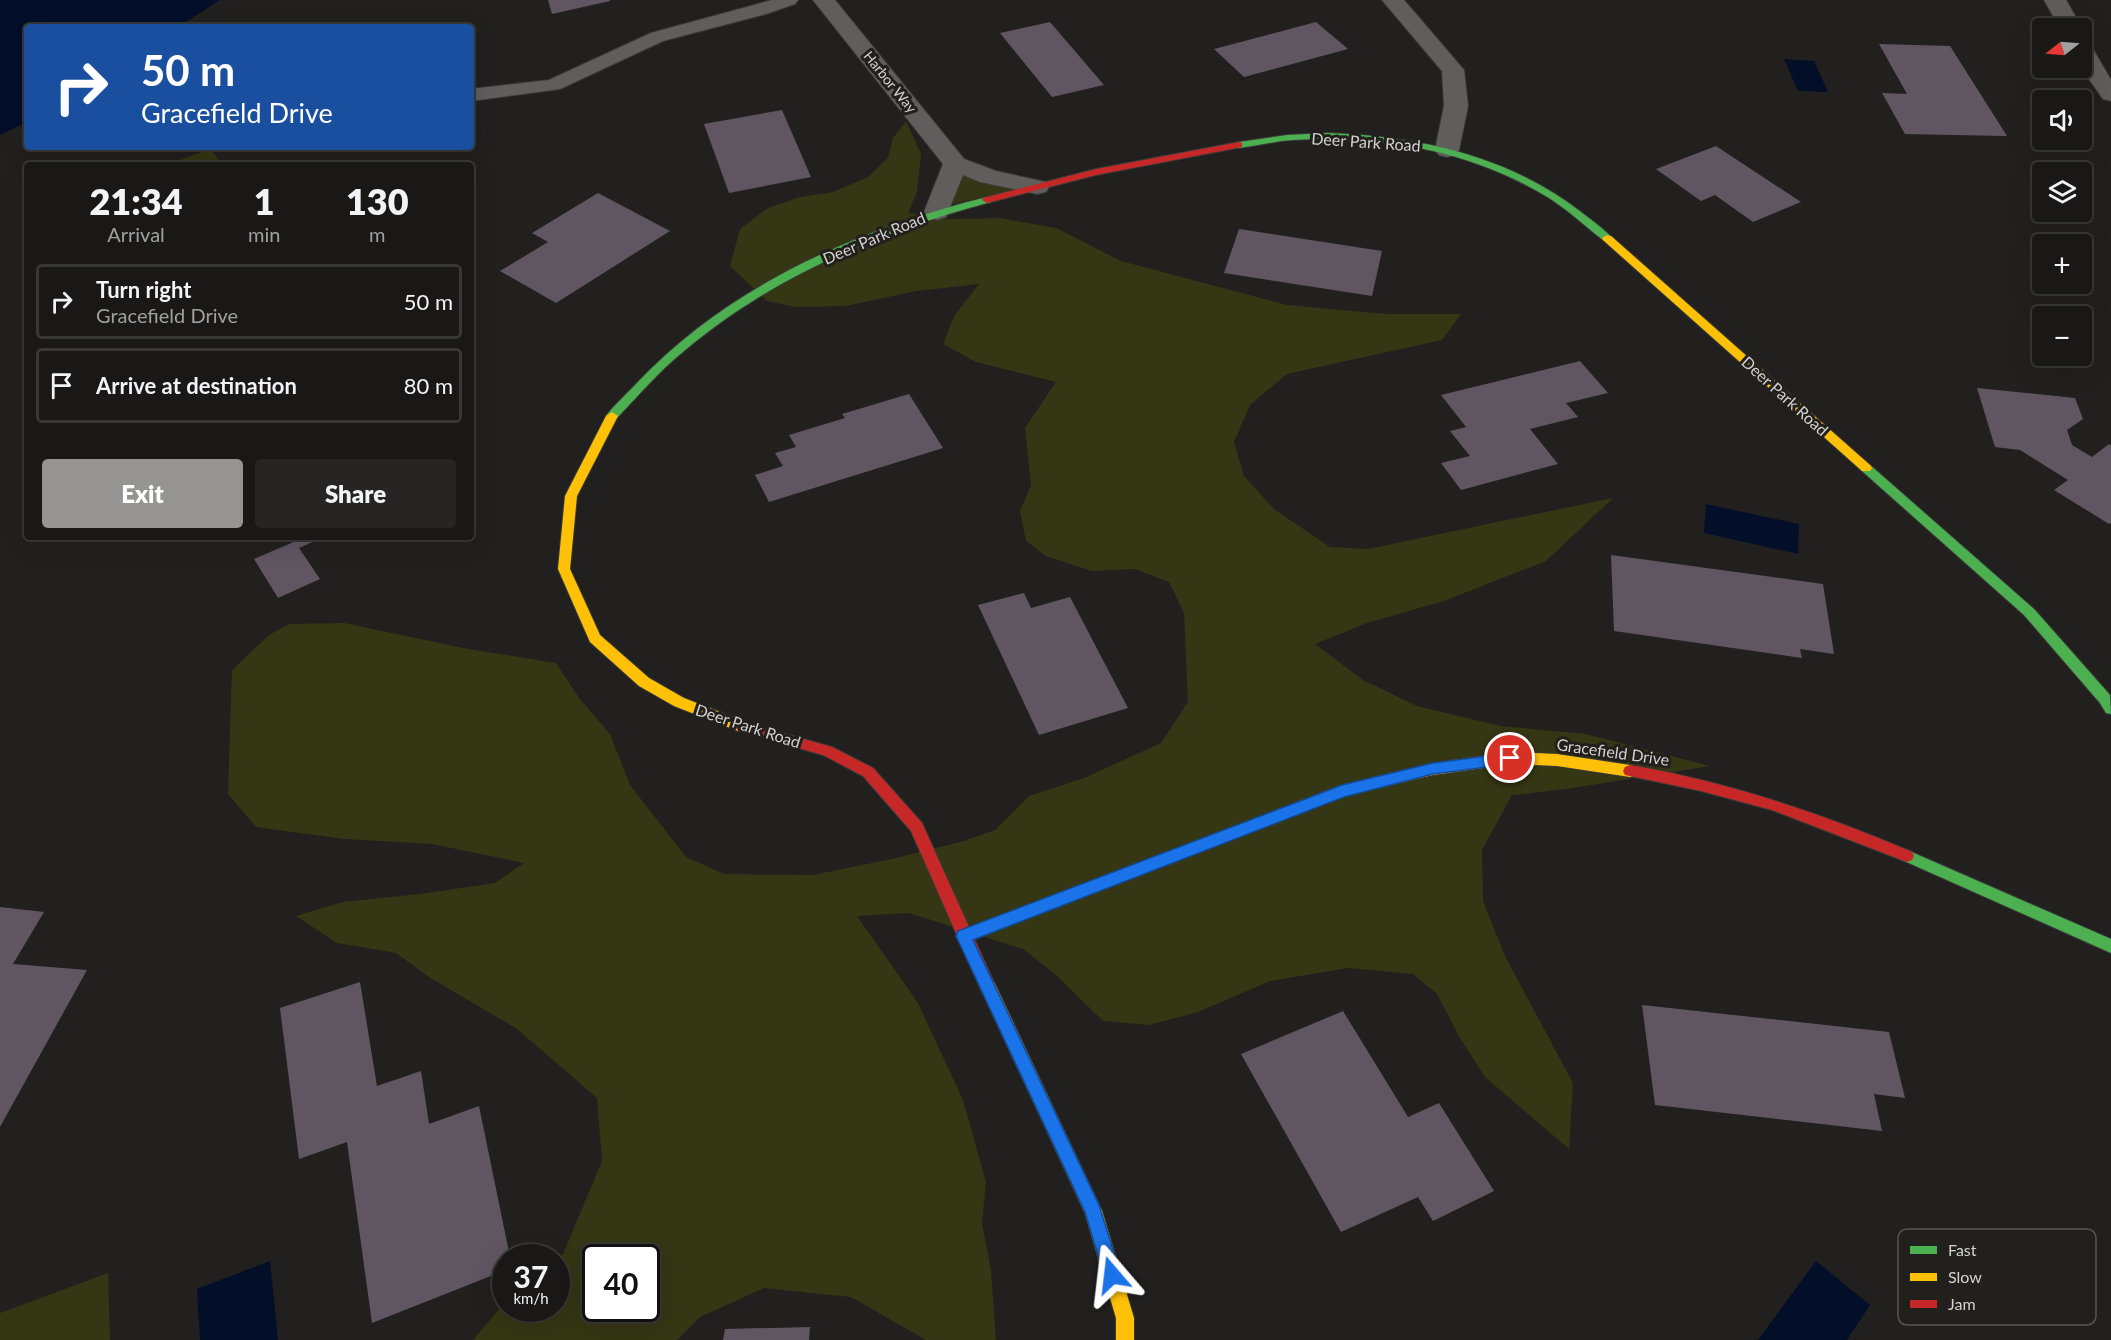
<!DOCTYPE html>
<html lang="en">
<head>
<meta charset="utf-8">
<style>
	:root { --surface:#191816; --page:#262523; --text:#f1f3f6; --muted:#9fa0a1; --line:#373735; --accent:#959492 }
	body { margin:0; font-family:Lato,sans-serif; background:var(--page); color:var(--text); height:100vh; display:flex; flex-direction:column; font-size:22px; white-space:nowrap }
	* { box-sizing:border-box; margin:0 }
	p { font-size:20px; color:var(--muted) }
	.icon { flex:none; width:33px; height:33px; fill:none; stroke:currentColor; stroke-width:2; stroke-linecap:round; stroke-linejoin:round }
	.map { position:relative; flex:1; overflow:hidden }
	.panel { position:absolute; left:24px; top:162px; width:450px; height:378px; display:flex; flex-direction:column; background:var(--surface); border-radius:6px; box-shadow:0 6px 24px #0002,0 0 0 2px var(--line) }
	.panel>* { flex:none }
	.top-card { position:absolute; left:24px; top:24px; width:450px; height:126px; border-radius:6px; box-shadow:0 6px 24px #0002,0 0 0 2px var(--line); background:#1a4fa0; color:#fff; overflow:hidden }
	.needle { width:39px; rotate:253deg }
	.tools { position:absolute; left:2032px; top:18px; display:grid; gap:12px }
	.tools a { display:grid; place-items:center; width:60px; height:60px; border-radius:6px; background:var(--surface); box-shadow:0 6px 24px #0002,0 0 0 2px var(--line); font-size:30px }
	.speed { position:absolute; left:492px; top:1244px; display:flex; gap:12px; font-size:30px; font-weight:700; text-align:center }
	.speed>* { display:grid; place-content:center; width:78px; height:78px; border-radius:50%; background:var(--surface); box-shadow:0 6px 24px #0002,0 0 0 2px var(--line); line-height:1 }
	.speed small { font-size:15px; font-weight:400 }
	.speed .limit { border:3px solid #111; border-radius:9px; background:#fff; color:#111 }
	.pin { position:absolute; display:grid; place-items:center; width:51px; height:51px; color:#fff; margin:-26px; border:3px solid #fff; border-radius:50%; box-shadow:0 2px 6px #0007 }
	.me { position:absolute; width:66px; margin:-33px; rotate:343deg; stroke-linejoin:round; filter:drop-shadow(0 0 4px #0008) }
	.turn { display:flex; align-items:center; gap:21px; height:126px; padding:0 18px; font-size:27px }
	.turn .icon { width:78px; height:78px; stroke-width:2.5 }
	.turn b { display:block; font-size:42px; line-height:51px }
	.eta { display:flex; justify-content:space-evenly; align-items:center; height:102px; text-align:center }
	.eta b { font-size:36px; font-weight:800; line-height:42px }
	.action { display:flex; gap:12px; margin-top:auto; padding:12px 18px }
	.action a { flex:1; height:69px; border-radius:6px; background:var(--accent); color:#fff; font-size:24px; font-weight:800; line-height:69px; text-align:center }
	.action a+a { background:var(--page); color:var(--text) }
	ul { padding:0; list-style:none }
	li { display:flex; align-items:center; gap:18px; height:75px; margin:0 12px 9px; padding:0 6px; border:3px solid var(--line); border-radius:6px }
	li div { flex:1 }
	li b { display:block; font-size:22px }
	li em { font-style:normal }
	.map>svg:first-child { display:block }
</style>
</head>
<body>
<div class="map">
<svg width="2111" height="1340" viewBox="0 0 2111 1340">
	<rect width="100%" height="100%" fill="#21201e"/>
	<!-- green -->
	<path fill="#353613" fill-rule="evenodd" d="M 906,121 L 921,154 L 917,192 L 908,213 L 950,219 L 999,218 L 1056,228 L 1121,261 L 1287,305 L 1386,314 L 1461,314 L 1442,340 L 1287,374 L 1250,405 L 1234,442 L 1244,476 L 1274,509 L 1330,547 L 1368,549 L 1613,498 L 1546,561 L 1444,601 L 1367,623 L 1315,644 L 1363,680 L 1417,706 L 1501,726 L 1586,734 L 1710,766 L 1567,789 L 1512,795 L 1482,850 L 1483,901 L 1505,956 L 1573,1083 L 1569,1149 L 1485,1077 L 1460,1038 L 1437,994 L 1413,974 L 1348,968 L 1270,981 L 1198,1012 L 1149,1025 L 1103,1021 L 1055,974 L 1023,949 L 909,913 L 857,916 L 918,1003 L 963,1100 L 986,1182 L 982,1223 L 991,1270 L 996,1340 L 926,1340 L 851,1297 L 764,1288 L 700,1317 L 677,1340 L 473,1340 L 505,1302 L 506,1308 L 556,1308 L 557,1260 L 563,1254 L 602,1161 L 597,1098 L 517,1029 L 429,977 L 396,953 L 337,943 L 296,916 L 343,902 L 420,894 L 495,883 L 524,863 L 432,844 L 344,839 L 256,827 L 228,794 L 232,670 L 269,635 L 289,624 L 344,623 L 468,649 L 556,663 L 579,698 L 610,734 L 630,785 L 686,857 L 724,874 L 813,875 L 892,859 L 964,841 L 995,830 L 1029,796 L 1084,778 L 1161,743 L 1188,702 L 1184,613 L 1169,582 L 1135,569 L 1092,571 L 1046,556 L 1026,541 L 1020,511 L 1031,485 L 1025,428 L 1056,382 L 976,362 L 943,344 L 954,316 L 979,284 L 916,291 L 846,306 L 795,307 L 767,301 L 730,266 L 740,229 L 768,208 L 800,197 L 833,192 L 868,177 L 888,158 L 893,138 ZM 596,1257 L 646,1257 L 646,1308 L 596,1308 Z
		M 211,149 L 222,165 L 165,165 Z
		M 959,169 L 1022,188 L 945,206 Z
		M 108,1273 L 110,1340 L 0,1340 L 0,1313 Z"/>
	<!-- water -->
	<path fill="#030e29" d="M 0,0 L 220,0 L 178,27 L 27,27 L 27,122 L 0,135 Z
		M 1784,59 L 1814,61 L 1828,92 L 1798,91 Z
		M 1706,504 L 1799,524 L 1798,554 L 1704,533 Z
		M 270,1261 L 278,1340 L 200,1340 L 197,1289 Z
		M 1816,1261 L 1870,1305 L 1847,1340 L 1758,1340 Z"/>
	<!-- building -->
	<path fill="#605662" d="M 548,0 L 610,0 L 610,1 L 552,14 Z
		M 1050,22 L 1104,85 L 1052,97 L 1000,33 Z
		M 1316,22 L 1348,49 L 1244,77 L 1214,49 Z
		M 1879,44 L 1950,46 L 2007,136 L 1905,134 L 1882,93 L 1907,94 Z
		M 782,110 L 811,177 L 729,193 L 704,124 Z
		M 1716,146 L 1801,202 L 1753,222 L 1715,195 L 1701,201 L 1656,169 Z
		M 598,193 L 670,231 L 556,303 L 500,271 L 548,242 L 532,233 Z
		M 1239,229 L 1382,251 L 1372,296 L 1224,273 Z
		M 1580,361 L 1608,393 L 1566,403 L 1578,417 L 1530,429 L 1558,464 L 1461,490 L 1441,463 L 1470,456 L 1450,431 L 1466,427 L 1441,395 Z
		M 1977,388 L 2075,398 L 2083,419 L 2067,430 L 2072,445 L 2092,457 L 2109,444 L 2111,446 L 2111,523 L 2109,524 L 2054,490 L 2068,480 L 2020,450 L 1995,447 Z
		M 909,394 L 943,448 L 769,502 L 755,475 L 783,466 L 775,453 L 796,447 L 789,435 L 845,418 L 842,414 Z
		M 294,537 L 324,537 L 299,548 L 320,579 L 278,598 L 254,559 L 296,541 Z
		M 1611,555 L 1823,584 L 1834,654 L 1800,649 L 1802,658 L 1614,631 Z
		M 1024,593 L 1031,608 L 1070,597 L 1128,708 L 1039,735 L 978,605 Z
		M 0,907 L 44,912 L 13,964 L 87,970 L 0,1127 Z
		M 360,982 L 377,1086 L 421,1071 L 429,1124 L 479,1106 L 510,1257 L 506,1257 L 506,1270 L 372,1323 L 347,1142 L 299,1159 L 280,1008 Z
		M 1642,1005 L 1889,1032 L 1905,1098 L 1874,1094 L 1882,1131 L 1655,1105 Z
		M 1343,1011 L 1408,1117 L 1439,1103 L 1494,1191 L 1433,1221 L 1418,1197 L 1341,1232 L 1241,1054 Z
		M 810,1327 L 809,1340 L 723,1340 L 725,1329 Z"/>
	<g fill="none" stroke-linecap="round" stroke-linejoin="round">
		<defs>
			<path id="lane" d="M 772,0 L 798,0 L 795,4 L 766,14 L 663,41 L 560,89 L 471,101 L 471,89 L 549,80 L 651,33 Z"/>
			<path id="street" d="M 813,0 L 835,0 L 964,159 L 996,171 L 1046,182 L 1049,187 L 1046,192 L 1037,194 L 980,182 L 963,175 L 946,217 L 937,220 L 928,217 L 924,212 L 943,164 Z
				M 1382,0 L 1404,0 L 1464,70 L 1468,106 L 1459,150 L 1455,155 L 1447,157 L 1439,155 L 1435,150 L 1444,106 L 1442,71 Z
				M 2044,0 L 2066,0 L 2082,28 L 2060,28 Z
				M 2082,42 L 2090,44 L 2111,80 L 2111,101 L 2103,99 L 2081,68 Z"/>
			<path id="fast" d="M 1327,133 C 1417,136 1508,155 1581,212 C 1591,220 1603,228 1612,238 L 1611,240 L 1603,240 C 1585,226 1568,210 1549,198 C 1472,151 1383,135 1293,140 C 1275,141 1257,146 1239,148 L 1234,145 L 1239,142 L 1287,135 Z
				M 987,197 L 992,200 L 991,202 C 879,232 773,276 684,351 C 659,371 638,396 616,419 L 612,420 L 606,416 C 615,404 627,394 637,383 C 730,285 858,229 987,197 Z
				M 1866,464 L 1870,465 L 2034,609 L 2110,695 L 2111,714 L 2106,713 L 2100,703 L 2024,615 L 1862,471 L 1860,468 Z
				M 1223,831 L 1228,833 L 1230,837 L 1228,841 L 964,943 L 959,941 L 956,936 L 959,931 Z
				M 1907,850 L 2111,939 L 2111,953 L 1902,860 L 1900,856 L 1902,852 Z"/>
			<path id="slow" d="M 1607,235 L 1611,236 L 1870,465 L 1872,468 L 1870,471 L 1862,471 L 1603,240 L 1602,238 Z
				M 612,412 L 618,416 L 577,496 L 570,569 L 600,635 L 649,678 L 684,698 L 748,723 L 750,727 L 748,731 L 738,731 L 674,706 L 639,686 L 590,642 L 558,569 L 565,496 L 606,416 Z
				M 1511,752 L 1557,754 L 1630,765 L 1635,767 L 1637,771 L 1635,775 L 1630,777 L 1557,766 L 1511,764 L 1433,775 L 1344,796 L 1223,843 L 1218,841 L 1216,837 L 1218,833 L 1342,785 L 1433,763 Z
				M 988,980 L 994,982 L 1102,1211 L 1134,1318 L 1134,1340 L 1116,1340 L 1116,1318 L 1085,1213 L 980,987 L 982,982 Z"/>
			<path id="jam" d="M 1239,142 L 1242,143 L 1242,147 L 1096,175 L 987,203 L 982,200 L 983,198 L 1096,169 Z
				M 743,722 L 832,747 L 873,768 L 922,823 L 996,987 L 994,992 L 988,994 L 982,992 L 911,831 L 863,776 L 823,755 L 738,731 L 736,727 L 738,723 Z
				M 1630,765 C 1728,782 1821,813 1912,852 L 1914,856 L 1912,860 L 1907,862 L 1772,810 L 1701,791 L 1625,775 L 1623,771 L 1625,767 Z"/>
		</defs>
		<!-- lane casing -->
		<use href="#lane" stroke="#3a3a38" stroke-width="2"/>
		<!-- street casing -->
		<use href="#street" stroke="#3a3a38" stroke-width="2"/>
		<!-- fast casing -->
		<use href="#fast" stroke="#3a3a38" stroke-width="2"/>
		<!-- slow casing -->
		<use href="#slow" stroke="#3a3a38" stroke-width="2"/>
		<!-- jam casing -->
		<use href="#jam" stroke="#3a3a38" stroke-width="2"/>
		<!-- lane -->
		<use href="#lane" fill="#605e5d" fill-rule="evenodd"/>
		<!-- street -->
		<use href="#street" fill="#605e5d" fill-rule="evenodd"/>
		<!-- fast -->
		<use href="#fast" fill="#4caf50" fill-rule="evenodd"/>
		<!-- slow -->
		<use href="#slow" fill="#ffc107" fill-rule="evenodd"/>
		<!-- jam -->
		<use href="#jam" fill="#c62828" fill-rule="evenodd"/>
	</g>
	<!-- route -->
	<path fill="#1a73e8" stroke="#114b97" stroke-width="1.5" d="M 1510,753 L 1516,754 L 1518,758 L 1516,762 L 1510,764 L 1433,774 L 1344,797 L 973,940 L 1099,1205 L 1121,1275 L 1118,1282 L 1112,1284 L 1106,1282 L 1085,1212 L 956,936 L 958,931 L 1342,785 L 1433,763 Z"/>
	<g text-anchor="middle" stroke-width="6" stroke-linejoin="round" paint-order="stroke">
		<!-- far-street labels -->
		<g font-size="14" fill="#d4d2d0" stroke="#22201d">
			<text transform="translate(890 82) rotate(51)" y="5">Harbor Way</text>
		</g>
		<!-- street labels -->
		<g font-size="16" fill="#d4d2d0" stroke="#22201d">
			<text transform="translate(1366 142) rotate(4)" y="6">Deer Park Road</text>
			<text transform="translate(874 238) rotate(-23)" y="6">Deer Park Road</text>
			<text transform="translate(1785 396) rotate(42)" y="6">Deer Park Road</text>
			<text transform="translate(748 726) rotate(18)" y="6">Deer Park Road</text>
			<text transform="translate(1613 752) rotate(8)" y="6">Gracefield Drive</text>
		</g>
	</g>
	<!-- legend -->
	<rect x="1898" y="1229" width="198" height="96" rx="9" fill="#22201d" stroke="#575553" stroke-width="1.5"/>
	<rect x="1910" y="1246" width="27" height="8" fill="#4caf50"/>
	<rect x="1910" y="1273" width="27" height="8" fill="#ffc107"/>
	<rect x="1910" y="1300" width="27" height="8" fill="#c62828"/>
	<g font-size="16" fill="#d4d2d0">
		<text x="1948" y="1256">Fast</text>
		<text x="1948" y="1283">Slow</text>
		<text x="1948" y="1310">Jam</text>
	</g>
</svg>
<div class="tools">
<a><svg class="needle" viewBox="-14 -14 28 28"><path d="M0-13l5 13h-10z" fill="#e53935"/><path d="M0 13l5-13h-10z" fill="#9fa0a1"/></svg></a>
<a><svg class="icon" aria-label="sound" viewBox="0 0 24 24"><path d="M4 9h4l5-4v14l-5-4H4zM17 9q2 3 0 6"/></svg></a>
<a><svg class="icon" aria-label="layers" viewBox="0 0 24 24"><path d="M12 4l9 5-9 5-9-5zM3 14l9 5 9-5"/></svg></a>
<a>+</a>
<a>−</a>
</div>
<div class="speed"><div>37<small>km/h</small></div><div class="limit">40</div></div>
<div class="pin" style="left:1510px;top:758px;background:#d93025"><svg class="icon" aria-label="arrive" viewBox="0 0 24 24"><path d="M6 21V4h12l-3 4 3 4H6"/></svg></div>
<svg class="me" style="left:1112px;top:1275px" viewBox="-20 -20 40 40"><path d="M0-17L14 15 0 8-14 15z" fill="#1a73e8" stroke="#fff" stroke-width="4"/></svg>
<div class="top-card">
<div class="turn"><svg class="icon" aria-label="right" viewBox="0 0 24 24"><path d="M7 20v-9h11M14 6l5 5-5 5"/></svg><div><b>50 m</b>Gracefield Drive</div></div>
</div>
<section class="panel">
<div class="eta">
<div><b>21:34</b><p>Arrival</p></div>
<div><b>1</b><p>min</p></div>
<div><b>130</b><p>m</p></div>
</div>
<ul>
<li><svg class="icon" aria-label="right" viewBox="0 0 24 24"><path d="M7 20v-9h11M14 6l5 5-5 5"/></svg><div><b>Turn right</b><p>Gracefield Drive</p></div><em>50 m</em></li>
<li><svg class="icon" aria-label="arrive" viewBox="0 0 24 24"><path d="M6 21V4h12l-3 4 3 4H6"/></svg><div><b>Arrive at destination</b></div><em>80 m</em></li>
</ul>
<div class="action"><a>Exit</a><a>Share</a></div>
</section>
</div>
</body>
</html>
